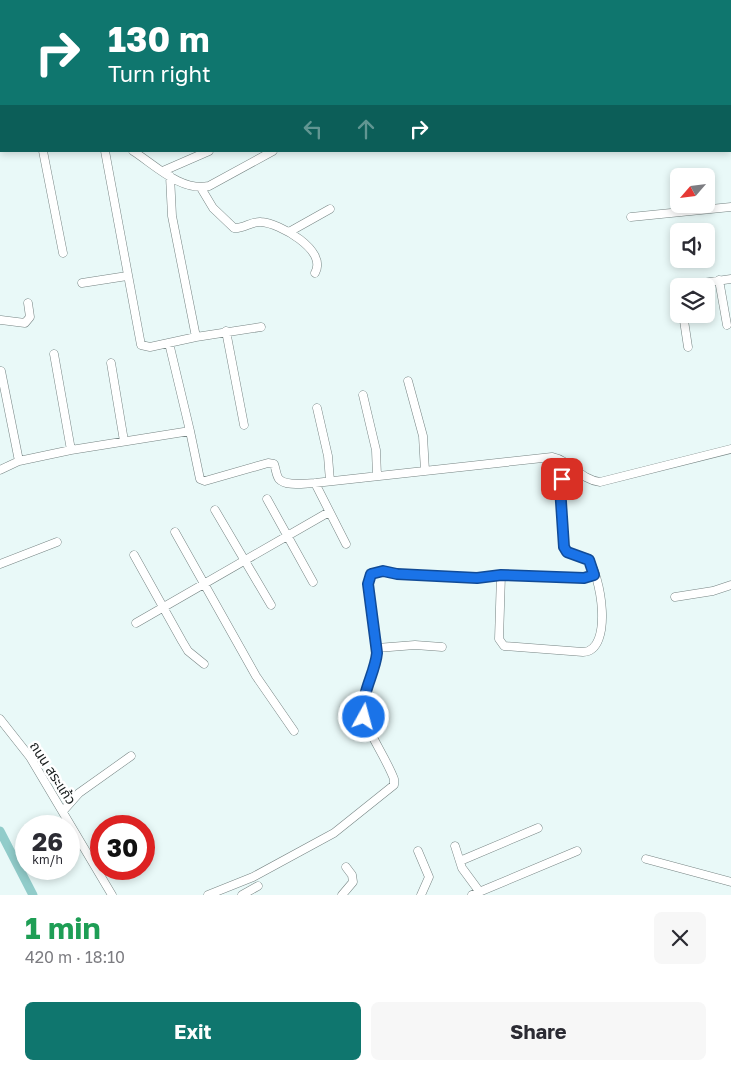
<!DOCTYPE html>
<html lang="en">
<head>
<meta charset="utf-8">
<style>
	:root { --surface:#fff; --page:#f7f7f7; --text:#2b2b33; --muted:#7c7c81; --accent:#0f766e }
	body { margin:0; font-family:"Golos Text","Noto Sans Thai",sans-serif; background:var(--page); color:var(--text); height:100vh; display:flex; flex-direction:column; font-size:19px; white-space:nowrap }
	* { box-sizing:border-box; margin:0 }
	p { font-size:16px; color:var(--muted) }
	.icon { flex:none; width:28px; height:28px; fill:none; stroke:currentColor; stroke-width:2; stroke-linecap:round; stroke-linejoin:round }
	.map { position:relative; height:895px; overflow:hidden }
	.drawer { display:flex; flex-direction:column; background:var(--surface); flex:1 }
	.drawer>* { flex:none }
	.banner { position:absolute; left:0px; top:0px; width:731px; height:152px; box-shadow:0 2px 8px #0003; background:#0f766e; color:#fff; overflow:hidden }
	.needle { width:32px; rotate:242deg }
	.tools { position:absolute; left:670px; top:168px; display:grid; gap:10px }
	.tools a { display:grid; place-items:center; width:45px; height:45px; border-radius:8px; background:var(--surface); box-shadow:0 2px 8px #0003; font-size:25px }
	.speed { position:absolute; left:15px; top:815px; display:flex; gap:10px; font-size:25px; font-weight:700; text-align:center }
	.speed>* { display:grid; place-content:center; width:65px; height:65px; border-radius:50%; background:var(--surface); box-shadow:0 2px 8px #0003; line-height:1 }
	.speed small { font-size:12px; font-weight:400 }
	.speed .limit { border:8px solid #d22; background:#fff; color:#111 }
	.pin { position:absolute; display:grid; place-items:center; width:42px; height:42px; color:#fff; margin:-21px; border-radius:10px; box-shadow:0 2px 8px #0006 }
	.me { position:absolute; width:55px; margin:-28px; rotate:7deg; stroke-linejoin:round; filter:drop-shadow(0 0 4px #0008) }
	.turn { display:flex; align-items:center; gap:18px; height:105px; padding:0 25px; font-size:22px }
	.turn .icon { width:65px; height:65px; stroke-width:2.5 }
	.turn b { display:block; font-size:35px; line-height:42px }
	.lanes { display:flex; align-items:center; height:48px; padding:0 25px; background:#0003; justify-content:center; gap:25px; direction:ltr }
	.lanes .off { opacity:.35 }
	.round { display:grid; place-items:center; flex:none; width:52px; height:52px; border-radius:8px; background:var(--page) }
	.overview { display:flex; align-items:center; justify-content:space-between; height:85px; padding:0 25px }
	h1 { font-size:30px; font-weight:700; line-height:38px; color:#1e9e55 }
	.primary-button { display:flex; gap:10px; margin-top:auto; padding:10px 25px }
	.primary-button a { flex:1; height:58px; border-radius:8px; background:var(--accent); color:#fff; font-size:20px; font-weight:700; line-height:58px; text-align:center }
	.primary-button a+a { background:var(--page); color:var(--text) }
	.map>svg:first-child { display:block }
</style>
</head>
<body>
<div class="map">
<svg width="731" height="895" viewBox="0 0 731 895">
	<rect width="100%" height="100%" fill="#e9f9f8"/>
	<g fill="none" stroke-linecap="round" stroke-linejoin="round">
		<!-- canal -->
		<path stroke="#91ccca" stroke-width="9" d="M 131,1 L 135,0
			M 0,27 L 1,27
			M 0,831 L 33,895"/>
		<defs>
			<path id="minor" d="M 354,0 L 357,1
				M 514,0 L 515,1
				M 598,0 L 598,1
				M 365,1 L 365,0
				M 608,1 L 611,0
				M 689,1 L 689,0
				M 730,97 L 731,97
				M 0,138 L 1,138
				M 43,151 L 63,253
				M 105,151 L 141,345 L 150,347 L 196,337 L 261,327
				M 133,151 C 155,165 181,192 209,186 L 273,151
				M 163,171 L 209,151
				M 170,176 L 172,216 L 196,337
				M 201,188 L 213,208 L 234,228 C 244,229 251,221 261,222 C 279,223 328,250 315,273
				M 631,217 L 731,207
				M 289,232 L 330,209
				M 719,280 L 727,325
				M 82,283 L 127,276
				M 682,286 L 731,279
				M 683,314 L 688,347
				M 1,320 L 25,323 L 30,317 L 28,303
				M 226,331 L 244,425
				M 169,343 L 190,431
				M 54,354 L 71,450
				M 111,363 L 124,441
				M 1,371 L 19,461
				M 408,381 L 423,436 L 425,471
				M 363,395 L 376,450 L 377,476
				M 317,408 L 328,456 L 330,481
				M 0,470 L 19,461 L 71,450 L 190,431 L 200,479 L 205,481 L 268,463 L 274,464 C 276,469 276,475 279,479 C 286,487 306,483 315,483 L 552,457 C 571,461 581,480 600,482 L 731,449
				M 315,483 L 346,544
				M 267,499 L 313,582
				M 215,510 L 271,605
				M 175,532 L 256,676 L 294,731
				M 134,555 L 182,641 L 188,651 L 204,664
				M 0,564 L 57,542
				M 501,575 L 499,639 L 504,646 L 583,652 C 614,651 601,573 587,558 L 567,552 L 563,544 L 560,487 L 569,465
				M 675,597 L 713,591 L 731,585
				M 136,623 L 329,512
				M 377,648 L 415,645 L 442,647
				M 0,719 L 30,757 L 112,895
				M 63,811 L 79,793 L 131,756
				M 455,846 L 462,868 L 479,891
				M 418,851 L 429,877 L 421,895
				M 646,859 L 731,882
				M 460,861 L 538,828
				M 208,895 L 253,877 L 334,833 L 394,785 L 394,779 C 386,758 371,738 364,717 C 358,700 377,669 377,654 C 377,634 364,590 371,574 L 383,571 L 397,574 L 477,578 L 501,575 L 578,578 L 594,575
				M 242,895 L 258,886
				M 342,895 L 353,882 L 352,875 L 346,867
				M 472,895 L 577,851"/>
		</defs>
		<!-- minor casing -->
		<use href="#minor" stroke="#768483" stroke-width="9"/>
		<!-- minor -->
		<use href="#minor" stroke="#fff" stroke-width="8"/>
	</g>
	<g fill="none" stroke-linecap="round" stroke-linejoin="round">
		<defs>
			<path id="route" d="M 364,717 C 360,694 375,674 377,653 L 368,584 L 371,574 L 383,571 L 397,574 L 477,578 L 501,575 L 584,578 L 594,575 L 589,560 L 567,552 L 564,547 L 560,487 L 562,479"/>
		</defs>
		<!-- route casing -->
		<use href="#route" stroke="#114b97" stroke-width="12"/>
		<!-- route -->
		<use href="#route" stroke="#1a73e8" stroke-width="9"/>
	</g>
	<g text-anchor="middle" stroke-width="5" stroke-linejoin="round" paint-order="stroke">
		<!-- street labels -->
		<g font-size="14" fill="#181d1d" stroke="#fff">
			<text transform="translate(53 773) rotate(57)" y="5">ถนน สระแก้ว</text>
		</g>
	</g>
</svg>
<div class="tools">
<a><svg class="needle" viewBox="-14 -14 28 28"><path d="M0-13l5 13h-10z" fill="#e53935"/><path d="M0 13l5-13h-10z" fill="#7c7c81"/></svg></a>
<a><svg class="icon" aria-label="sound" viewBox="0 0 24 24"><path d="M4 9h4l5-4v14l-5-4H4zM17 9q2 3 0 6"/></svg></a>
<a><svg class="icon" aria-label="layers" viewBox="0 0 24 24"><path d="M12 4l9 5-9 5-9-5zM3 14l9 5 9-5"/></svg></a>
</div>
<div class="speed"><div>26<small>km/h</small></div><div class="limit">30</div></div>
<div class="pin" style="left:562px;top:479px;background:#d93025"><svg class="icon" aria-label="arrive" viewBox="0 0 24 24"><path d="M6 21V4h12l-3 4 3 4H6"/></svg></div>
<svg class="me" style="left:364px;top:717px" viewBox="-20 -20 40 40"><circle r="17" fill="#1a73e8" stroke="#fff" stroke-width="3"/><path d="M0-11L8 9 0 5-8 9z" fill="#fff"/></svg>
<div class="banner">
<div class="turn"><svg class="icon" aria-label="right" viewBox="0 0 24 24"><path d="M7 20v-9h11M14 6l5 5-5 5"/></svg><div><b>130 m</b>Turn right</div></div>
<div class="lanes"><svg class="icon off" aria-label="left" viewBox="0 0 24 24"><path d="M17 20v-9H6M10 6l-5 5 5 5"/></svg><svg class="icon off" aria-label="ahead" viewBox="0 0 24 24"><path d="M12 20V5M6 11l6-6 6 6"/></svg><svg class="icon" aria-label="right" viewBox="0 0 24 24"><path d="M7 20v-9h11M14 6l5 5-5 5"/></svg></div>
</div>
</div>
<section class="drawer">
<div class="overview"><div><h1>1 min</h1><p>420 m · 18:10</p></div><a class="round"><svg class="icon" aria-label="close" viewBox="0 0 24 24"><path d="M6 6l12 12M18 6L6 18"/></svg></a></div>
<div class="primary-button"><a>Exit</a><a>Share</a></div>
</section>
</body>
</html>
